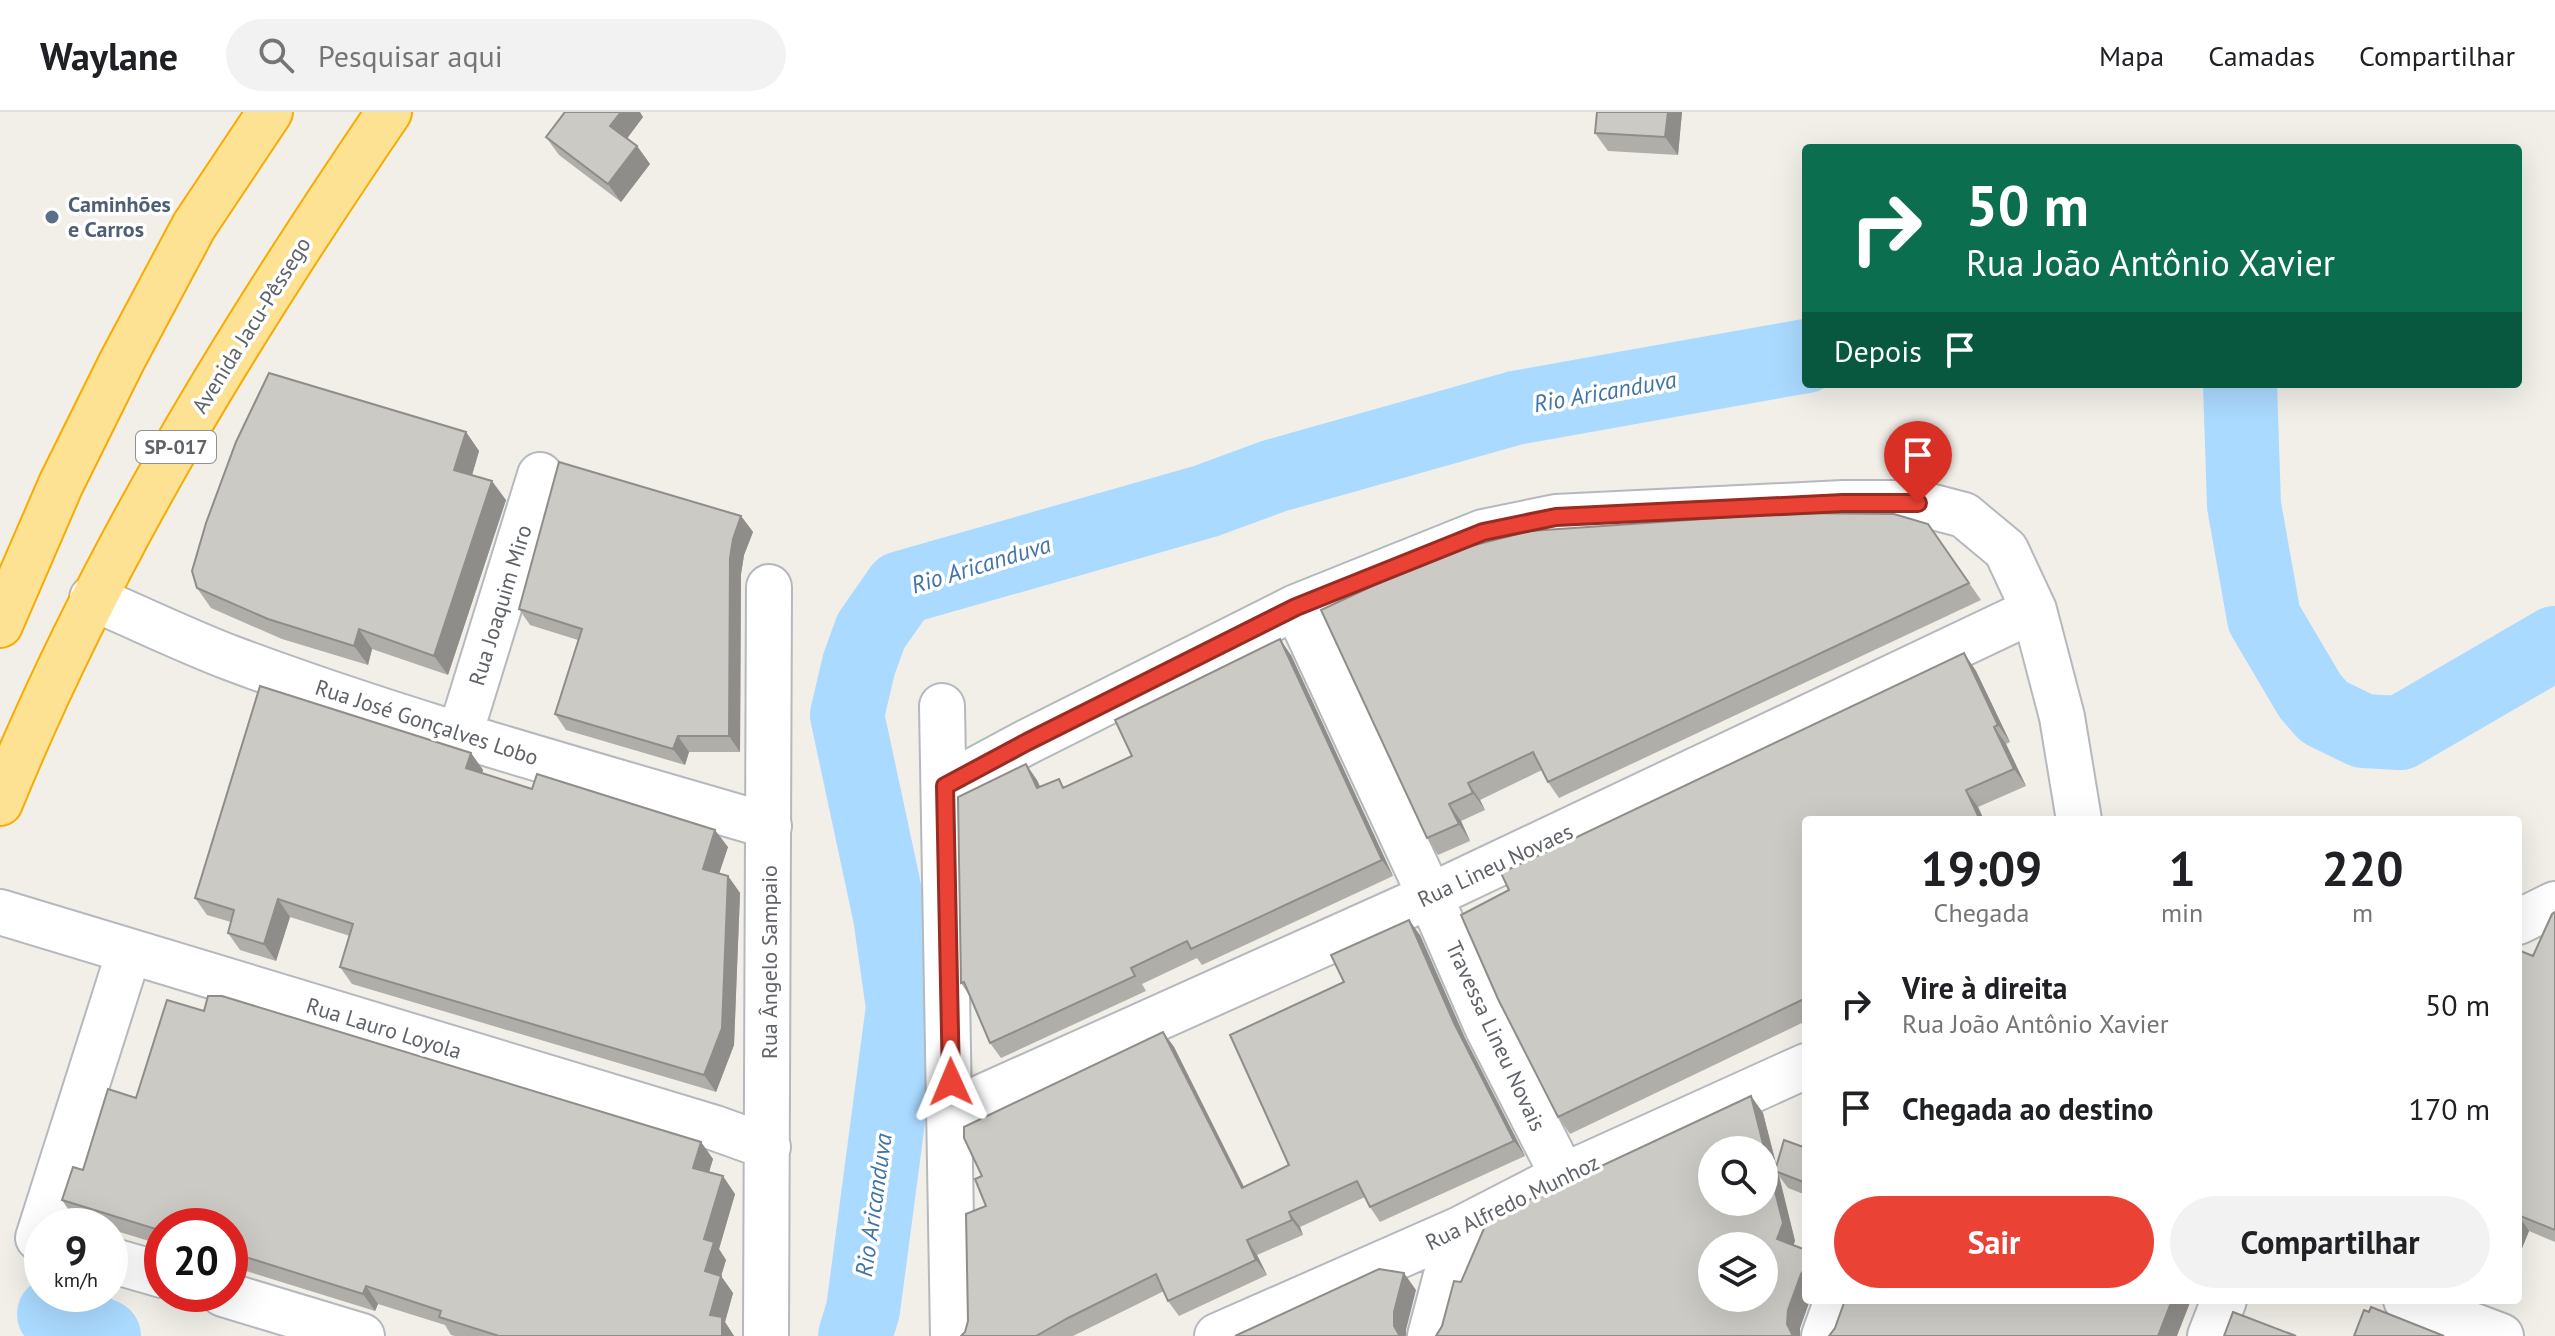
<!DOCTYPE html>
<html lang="pt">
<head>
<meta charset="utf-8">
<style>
	:root { --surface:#fff; --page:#f2f2f2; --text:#202124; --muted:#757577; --line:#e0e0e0; --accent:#ea4335 }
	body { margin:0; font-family:"PT Sans",sans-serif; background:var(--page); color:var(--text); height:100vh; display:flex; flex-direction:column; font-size:30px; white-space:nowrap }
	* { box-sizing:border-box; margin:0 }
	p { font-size:26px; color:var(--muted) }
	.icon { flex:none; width:44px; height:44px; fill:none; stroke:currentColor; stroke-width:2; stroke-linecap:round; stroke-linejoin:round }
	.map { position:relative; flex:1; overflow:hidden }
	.drawer { position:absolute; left:1802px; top:704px; width:720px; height:488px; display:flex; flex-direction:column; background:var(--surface); border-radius:8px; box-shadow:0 8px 32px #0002 }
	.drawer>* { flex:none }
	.guide { position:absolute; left:1802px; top:32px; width:720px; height:244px; border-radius:8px; box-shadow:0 8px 32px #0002; background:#0b6e4f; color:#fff; overflow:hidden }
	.buttons { position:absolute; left:1698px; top:1024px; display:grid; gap:16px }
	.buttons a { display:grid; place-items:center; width:80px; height:80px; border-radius:50%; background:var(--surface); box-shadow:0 8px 32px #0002; font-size:40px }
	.speed { position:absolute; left:24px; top:1096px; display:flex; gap:16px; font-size:40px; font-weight:700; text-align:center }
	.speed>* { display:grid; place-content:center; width:104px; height:104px; border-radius:50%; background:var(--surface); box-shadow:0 8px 32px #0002; line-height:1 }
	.speed small { font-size:20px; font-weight:400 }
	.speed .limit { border:12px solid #d22; background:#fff; color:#111 }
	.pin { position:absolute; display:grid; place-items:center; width:68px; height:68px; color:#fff; margin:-82px -34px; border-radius:50% 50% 50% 0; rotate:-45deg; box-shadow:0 0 8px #0007 }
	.pin .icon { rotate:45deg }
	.me { position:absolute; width:88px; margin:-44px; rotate:359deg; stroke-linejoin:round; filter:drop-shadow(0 0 6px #0008) }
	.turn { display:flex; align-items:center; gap:28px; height:168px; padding:0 32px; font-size:36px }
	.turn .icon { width:104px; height:104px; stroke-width:2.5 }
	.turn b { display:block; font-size:56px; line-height:68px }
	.then { display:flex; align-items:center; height:76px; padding:0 32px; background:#0003; gap:16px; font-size:30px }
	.eta { display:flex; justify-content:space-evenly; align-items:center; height:136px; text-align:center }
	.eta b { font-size:48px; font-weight:700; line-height:56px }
	.cta { display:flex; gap:16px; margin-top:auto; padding:16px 32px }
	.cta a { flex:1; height:92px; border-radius:48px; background:var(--accent); color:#fff; font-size:32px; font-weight:700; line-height:92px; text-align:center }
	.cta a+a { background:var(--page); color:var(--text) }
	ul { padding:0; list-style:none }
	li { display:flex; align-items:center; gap:24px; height:104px; padding:0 32px }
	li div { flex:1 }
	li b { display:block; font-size:30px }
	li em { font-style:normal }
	header { display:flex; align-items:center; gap:48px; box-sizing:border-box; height:112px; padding:0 40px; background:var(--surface); border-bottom:2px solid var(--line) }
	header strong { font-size:38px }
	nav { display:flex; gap:44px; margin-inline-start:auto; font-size:28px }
	.search { width:560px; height:72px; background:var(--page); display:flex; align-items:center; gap:20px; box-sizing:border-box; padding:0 28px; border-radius:44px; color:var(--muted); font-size:30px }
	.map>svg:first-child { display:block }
</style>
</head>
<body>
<header>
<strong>Waylane</strong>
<div class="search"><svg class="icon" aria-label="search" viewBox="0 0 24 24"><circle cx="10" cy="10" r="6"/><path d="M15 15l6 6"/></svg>Pesquisar aqui</div>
<nav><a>Mapa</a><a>Camadas</a><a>Compartilhar</a></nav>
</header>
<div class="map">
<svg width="2555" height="1224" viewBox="0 0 2555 1224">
	<rect width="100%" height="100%" fill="#f1efe8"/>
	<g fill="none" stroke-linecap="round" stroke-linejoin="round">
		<!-- river -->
		<path stroke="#aadaff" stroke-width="74" d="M 2240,272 L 2244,393 L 2264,506 L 2310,584 L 2324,600 L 2363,619 L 2400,621 L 2555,531
			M 54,1202 L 104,1224
			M 855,1224 L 863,1198 L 903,895 L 890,804 L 847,603 L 859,552 L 871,519 L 901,476 L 1206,389 L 1274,364 L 1515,296 L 1806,244"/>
		<defs>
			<path id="minor" d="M 92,486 C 139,506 184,528 231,546 C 407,612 589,661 769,714
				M 1296,495 L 1430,784 L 1487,915 L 1563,1064
				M 942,594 L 953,1224
				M 460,622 L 540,363
				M 945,674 L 1027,630 L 1296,495 L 1483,420 L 1556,405 L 1843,391 L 1918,391 L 1964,403 L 2006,438 L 2034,498 L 2062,605 L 2079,708
				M 0,800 L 715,1016 L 768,1035
				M 2518,810 L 2555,792
				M 951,999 L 1430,784 L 2034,498
				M 42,1127 L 38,1126 L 129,840
				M 110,1148 L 162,1163
				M 223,1182 L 362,1224
				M 2406,1188 L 2501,1224
				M 766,1224 L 769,475
				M 1217,1224 L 1458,1118 L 1563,1064 L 1806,954
				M 1430,1224 L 1458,1118
				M 1824,1224 L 1837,1188
				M 2210,1224 L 2224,1188"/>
			<path id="highway" d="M 0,513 L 61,372 L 122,249 L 194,114 L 270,0
				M 0,691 C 100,445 240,219 389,0"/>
		</defs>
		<!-- minor casing -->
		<use href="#minor" stroke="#b5b8bc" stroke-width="48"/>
		<!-- highway casing -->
		<use href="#highway" stroke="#f9ab00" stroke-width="48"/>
		<!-- minor -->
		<use href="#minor" stroke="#fff" stroke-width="44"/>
		<!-- highway -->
		<use href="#highway" stroke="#fde293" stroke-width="44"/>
	</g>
	<!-- wall -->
	<path fill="#afaea9" d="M 1682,0 L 1678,43 L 1608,39 L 1595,21 Z
		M 643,5 L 627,26 L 637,34 L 650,52 L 621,90 L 559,43 L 546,25 Z
		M 466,320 L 479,339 L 472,363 L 506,388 L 448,563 L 372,537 L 368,553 L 282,527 L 211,496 L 197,476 Z
		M 741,404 L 753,420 L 744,443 L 741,462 L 740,640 L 689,640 L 685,653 L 566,618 L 555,602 L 578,528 L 530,513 L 519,497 Z
		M 1928,412 L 1981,488 L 1559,686 L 1548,670 L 1542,658 L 1480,688 L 1485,698 L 1461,709 L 1470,729 L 1438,743 L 1427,726 L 1321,498 Z
		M 1964,541 L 1976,559 L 2010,630 L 2006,632 L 2026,674 L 1978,695 L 1984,708 L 1806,708 L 1806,909 L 1570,1022 L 1558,1005 L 1498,887 L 1461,803 L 1509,778 L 1501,761 Z
		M 1291,543 L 1393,764 L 1202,853 L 1197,846 L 1142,872 L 1146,879 L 1001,946 L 990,931 L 969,883 L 961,871 L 1037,668 L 1040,675 L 1065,675 L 1132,644 Z
		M 471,641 L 483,658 L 482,661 L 532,677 L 728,735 L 719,761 L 728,764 L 740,781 L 734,933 L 716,980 L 352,872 L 340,855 L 350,824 L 290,805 L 276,849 L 240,838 L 228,821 L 231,810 L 207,803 L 195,786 Z
		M 2555,800 L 2555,1130 L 2529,1119 L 2518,1146 L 2518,838 L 2533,844 Z
		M 1420,823 L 1465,926 L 1525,1044 L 1380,1110 L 1370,1095 L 1365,1085 L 1300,1115 L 1303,1123 L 1257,1143 L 1267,1163 L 1179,1204 L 1168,1189 L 1164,1179 L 1073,1224 L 961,1224 L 965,1220 L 968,1209 L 986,1094 L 982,1064 L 1163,920 L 1174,935 L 1244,1075 L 1289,1053 L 1344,870 Z
		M 204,899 L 701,1030 L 713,1047 L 709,1060 L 735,1082 L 719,1137 L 726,1148 L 721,1164 L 733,1181 L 725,1210 L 734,1224 L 455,1224 L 451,1223 L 445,1213 L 378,1192 L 375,1199 L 230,1154 L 230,1114 L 162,1114 L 162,1133 L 110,1117 L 110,1114 L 101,1114 L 74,1106 L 62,1088 L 136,986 Z
		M 1751,984 L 1763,1001 L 1777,1055 L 1806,1036 L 1806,1083 L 1788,1076 L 1779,1064 L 1795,1129 L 1793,1133 L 1806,1188 L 1810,1188 L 1800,1216 L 1442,1214 L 1461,1170 Z"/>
	<!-- shaded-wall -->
	<path fill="#8f8d8a" d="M 621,0 L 640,0 L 643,5 L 623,32 L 610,14 Z
		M 1668,0 L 1682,0 L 1678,43 L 1665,25 Z
		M 637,34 L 650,52 L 621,90 L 608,72 Z
		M 466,320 L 479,339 L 468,377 L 454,358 Z
		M 492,369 L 506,388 L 448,563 L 434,544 Z
		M 741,404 L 753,420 L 744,443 L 741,462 L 740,640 L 729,624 L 730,446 L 733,427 Z
		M 359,517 L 372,537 L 368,553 L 354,534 Z
		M 1280,527 L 1291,543 L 1393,764 L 1382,748 Z
		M 1964,541 L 1976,559 L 2010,630 L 1998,613 Z
		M 1994,615 L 2006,632 L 2026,674 L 2014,657 Z
		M 678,624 L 689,640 L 685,653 L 673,637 Z
		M 471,641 L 483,658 L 478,673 L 466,656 Z
		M 1026,652 L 1037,668 L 1048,692 L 1037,676 Z
		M 1468,671 L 1480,688 L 1485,698 L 1473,681 Z
		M 1966,678 L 1978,695 L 1984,708 L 1980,708 Z
		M 1449,692 L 1461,709 L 1470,729 L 1459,712 Z
		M 715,718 L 728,735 L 715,774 L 703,757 Z
		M 728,764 L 740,781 L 734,933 L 716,980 L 704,963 Z
		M 278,787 L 290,805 L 276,849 L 264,832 Z
		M 1409,808 L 1420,823 L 1465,926 L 1525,1044 L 1514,1029 L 1454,911 Z
		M 1163,920 L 1174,935 L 1252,1091 L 1242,1076 Z
		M 1751,984 L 1763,1001 L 1778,1060 L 1775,1059 L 1779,1064 L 1795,1129 L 1789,1144 L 1777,1127 Z
		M 701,1030 L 713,1047 L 705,1073 L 693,1056 Z
		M 723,1064 L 735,1082 L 719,1137 L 726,1148 L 721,1164 L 733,1181 L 725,1210 L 734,1224 L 722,1224 L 710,1203 L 705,1159 L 704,1127 Z
		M 1289,1100 L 1300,1115 L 1303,1123 L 1292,1108 Z
		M 2518,1103 L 2529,1119 L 2518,1146 Z
		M 1247,1128 L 1257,1143 L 1267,1163 L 1256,1148 Z
		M 1806,1155 L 1806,1188 L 1810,1188 L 1800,1216 L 1800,1224 L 1794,1224 L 1787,1212 L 1788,1198 L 1801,1162 Z
		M 1404,1161 L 1416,1178 L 1406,1218 L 1406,1224 L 1400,1224 L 1394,1214 L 1394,1200 Z
		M 366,1174 L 378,1192 L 375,1199 L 363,1182 Z
		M 2172,1188 L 2191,1188 L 2177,1224 L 2158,1224 Z"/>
	<!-- building -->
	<path fill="#cccac5" stroke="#8f8d8a" stroke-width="2" fill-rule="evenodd" d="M 565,0 L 621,0 L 610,14 L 637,34 L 608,72 L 546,25 Z
		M 1597,0 L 1668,0 L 1665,25 L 1595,21 Z
		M 269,261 L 466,320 L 454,358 L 492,369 L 434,544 L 359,517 L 354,534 L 268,507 L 197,476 L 192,459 L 206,411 L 236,330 Z
		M 559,350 L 741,404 L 733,427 L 730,446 L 729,624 L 678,624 L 673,637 L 555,602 L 582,517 L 519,497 Z
		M 1790,401 L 1894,402 L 1928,412 L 1969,471 L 1548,670 L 1533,640 L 1468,671 L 1473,681 L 1449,692 L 1459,712 L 1427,726 L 1321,498 L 1411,456 L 1467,435 L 1530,419 Z
		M 1280,527 L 1382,748 L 1191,837 L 1187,829 L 1131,856 L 1135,864 L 990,931 L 964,870 L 961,871 L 958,685 L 1026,652 L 1037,676 L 1059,667 L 1063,676 L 1132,644 L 1115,608 Z
		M 1964,541 L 1998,613 L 1994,615 L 2014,657 L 1966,678 L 1980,708 L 1806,708 L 1806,886 L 1558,1005 L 1498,887 L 1461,803 L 1509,778 L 1501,761 Z
		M 260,574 L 471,641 L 466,656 L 532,677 L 537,662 L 715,718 L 703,757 L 728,764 L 722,916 L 704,963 L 340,855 L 353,812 L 278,787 L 264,832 L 228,821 L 234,798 L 195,786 Z
		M 2555,800 L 2555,1118 L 2518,1103 L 2518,838 L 2533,844 L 2552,802 Z
		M 1409,808 L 1454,911 L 1514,1029 L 1370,1095 L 1357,1069 L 1289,1100 L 1292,1108 L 1247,1128 L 1256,1148 L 1168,1189 L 1156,1162 L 1068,1206 L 1036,1224 L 961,1224 L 965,1220 L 968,1209 L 966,1102 L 986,1094 L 975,1067 L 982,1064 L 964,1026 L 964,1015 L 1163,920 L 1242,1076 L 1289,1053 L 1230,923 L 1344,870 L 1331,843 Z
		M 208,884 L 222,884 L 701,1030 L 693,1056 L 723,1064 L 704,1127 L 714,1130 L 705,1159 L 721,1164 L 710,1203 L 722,1205 L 722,1224 L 499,1224 L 439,1205 L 441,1199 L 366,1174 L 363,1182 L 230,1140 L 230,1114 L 162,1114 L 162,1119 L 62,1088 L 73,1055 L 83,1058 L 108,977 L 136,986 L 167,888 L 204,899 Z
		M 1751,984 L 1783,1111 L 1777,1127 L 1806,1138 L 1806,1155 L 1801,1162 L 1788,1198 L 1787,1212 L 1792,1222 L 1795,1224 L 1436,1224 L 1442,1214 L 1454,1169 L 1461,1170 L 1488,1107 ZM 1712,1038 L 1764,1038 L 1764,1090 L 1712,1090 ZM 1712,1134 L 1764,1134 L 1764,1186 L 1712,1186 Z
		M 1784,1028 L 1806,1036 L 1806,1071 L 1775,1059 Z
		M 1379,1157 L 1404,1161 L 1394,1200 L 1394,1214 L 1400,1224 L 1235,1224 Z
		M 1845,1188 L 2172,1188 L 2158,1224 L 1829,1224 L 1835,1216 Z
		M 2371,1195 L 2444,1224 L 2354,1224 L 2364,1198 L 2369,1200 Z
		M 2233,1200 L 2296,1224 L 2224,1224 Z"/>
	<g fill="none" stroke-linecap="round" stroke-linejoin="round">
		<defs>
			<path id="route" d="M 951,970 L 945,674 L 1027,630 L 1296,495 L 1483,420 L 1556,405 L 1843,391 L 1918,391"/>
		</defs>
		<!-- route casing -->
		<use href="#route" stroke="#982c22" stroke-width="20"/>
		<!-- route -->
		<use href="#route" stroke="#ea4335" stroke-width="14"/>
	</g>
	<!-- markers -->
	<circle fill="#5c6f8a" stroke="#fff" stroke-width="3" cx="52" cy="105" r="8"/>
	<g text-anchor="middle" stroke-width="7" stroke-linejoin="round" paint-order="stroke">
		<!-- shield labels -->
		<rect fill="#fff" stroke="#8f9295" stroke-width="2" x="136" y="319" width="80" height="32" rx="6"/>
		<g font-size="20" font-weight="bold" fill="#5f6368">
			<text x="176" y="342">SP-017</text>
		</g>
		<!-- service labels -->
		<g font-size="22" font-weight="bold" fill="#4e5e75" stroke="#fff" text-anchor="start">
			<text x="68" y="100">Caminhões<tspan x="68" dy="25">e Carros</tspan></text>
		</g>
		<!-- street labels -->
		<g font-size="22" fill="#5f6368" stroke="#fff">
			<text transform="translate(251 213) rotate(-58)" y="8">Avenida Jacu-Pêssego</text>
			<text transform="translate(500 493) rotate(-73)" y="8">Rua Joaquim Miro</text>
			<text transform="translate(427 610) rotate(18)" y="8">Rua José Gonçalves Lobo</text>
			<text transform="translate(1495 753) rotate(-25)" y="8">Rua Lineu Novaes</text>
			<text transform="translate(769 850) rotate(-90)" y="8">Rua Ângelo Sampaio</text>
			<text transform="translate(384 916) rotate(17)" y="8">Rua Lauro Loyola</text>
			<text transform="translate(1496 924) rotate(65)" y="8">Travessa Lineu Novais</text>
			<text transform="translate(1512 1090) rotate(-26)" y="8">Rua Alfredo Munhoz</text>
		</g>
		<!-- water labels -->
		<g font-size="24" font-style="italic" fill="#4174aa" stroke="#fff">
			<text transform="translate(1605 280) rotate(-10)" y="8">Rio Aricanduva</text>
			<text transform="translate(981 453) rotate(-17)" y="8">Rio Aricanduva</text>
			<text transform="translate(874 1093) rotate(-82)" y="8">Rio Aricanduva</text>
		</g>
	</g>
</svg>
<div class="buttons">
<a><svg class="icon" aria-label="search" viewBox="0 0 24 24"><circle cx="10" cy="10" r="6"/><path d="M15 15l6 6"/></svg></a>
<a><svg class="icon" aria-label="layers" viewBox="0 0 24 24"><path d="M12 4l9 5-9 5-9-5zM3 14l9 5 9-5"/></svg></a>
</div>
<div class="speed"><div>9<small>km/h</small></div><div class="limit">20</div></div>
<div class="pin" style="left:1918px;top:391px;background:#d93025"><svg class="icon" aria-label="arrive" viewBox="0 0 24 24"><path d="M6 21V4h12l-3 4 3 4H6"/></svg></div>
<svg class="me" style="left:951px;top:970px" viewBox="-20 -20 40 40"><path d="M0-17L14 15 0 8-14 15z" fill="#ea4335" stroke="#fff" stroke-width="4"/></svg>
<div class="guide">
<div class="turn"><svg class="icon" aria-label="right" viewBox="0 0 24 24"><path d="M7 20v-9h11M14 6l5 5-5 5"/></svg><div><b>50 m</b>Rua João Antônio Xavier</div></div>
<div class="then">Depois<svg class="icon" aria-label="arrive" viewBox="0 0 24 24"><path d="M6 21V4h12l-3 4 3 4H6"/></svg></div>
</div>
<section class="drawer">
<div class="eta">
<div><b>19:09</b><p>Chegada</p></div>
<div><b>1</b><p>min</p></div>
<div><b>220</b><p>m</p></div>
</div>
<ul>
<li><svg class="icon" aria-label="right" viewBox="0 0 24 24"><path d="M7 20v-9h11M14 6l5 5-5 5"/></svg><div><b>Vire à direita</b><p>Rua João Antônio Xavier</p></div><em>50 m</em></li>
<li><svg class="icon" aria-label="arrive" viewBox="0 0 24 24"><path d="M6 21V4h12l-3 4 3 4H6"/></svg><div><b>Chegada ao destino</b></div><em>170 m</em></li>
</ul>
<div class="cta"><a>Sair</a><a>Compartilhar</a></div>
</section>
</div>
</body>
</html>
